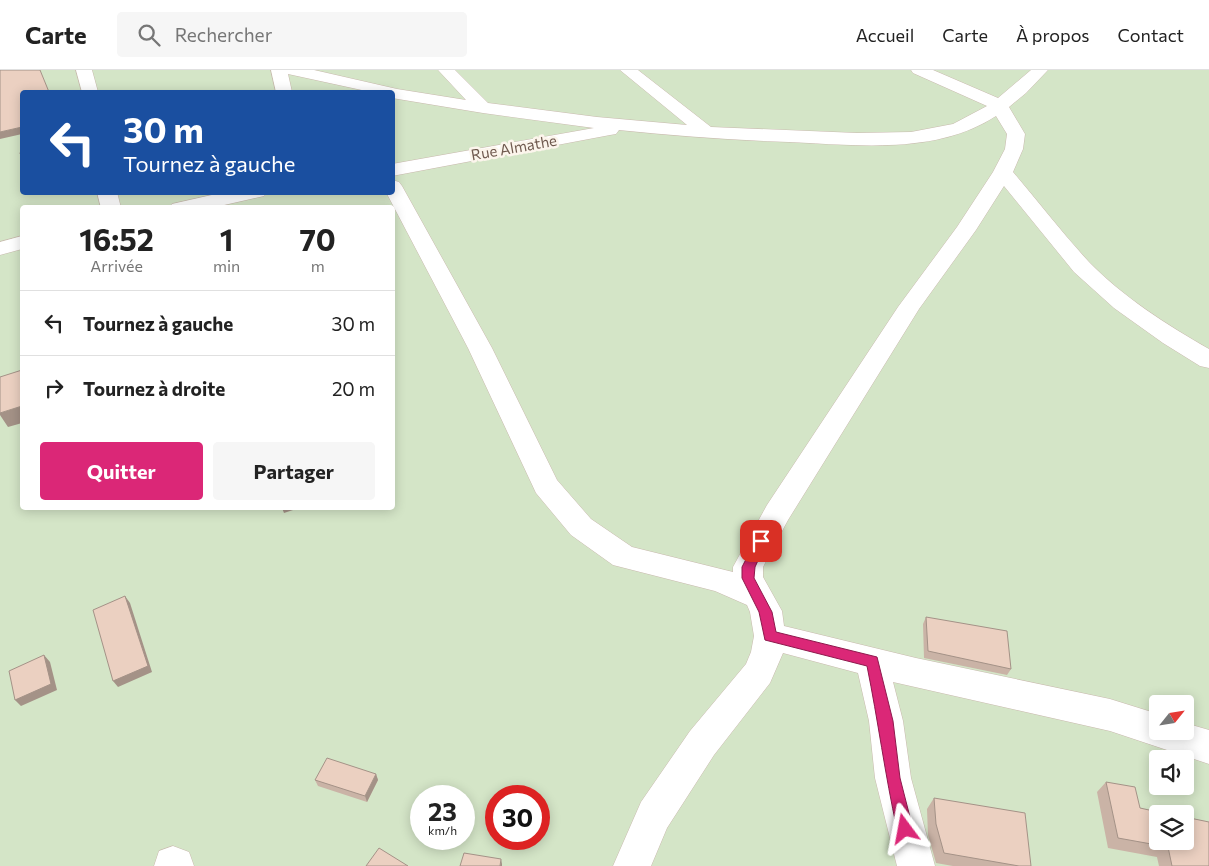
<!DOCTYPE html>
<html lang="fr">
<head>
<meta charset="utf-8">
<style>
	:root { --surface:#fff; --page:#f6f6f6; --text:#222; --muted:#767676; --line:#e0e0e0; --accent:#db2777 }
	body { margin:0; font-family:Commissioner,sans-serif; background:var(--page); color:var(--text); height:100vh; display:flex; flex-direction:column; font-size:19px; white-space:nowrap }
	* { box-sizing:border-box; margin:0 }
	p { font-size:16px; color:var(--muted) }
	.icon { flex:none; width:28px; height:28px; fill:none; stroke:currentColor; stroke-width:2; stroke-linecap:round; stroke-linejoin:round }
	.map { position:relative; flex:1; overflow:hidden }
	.sheet { position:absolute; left:20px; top:135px; width:375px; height:305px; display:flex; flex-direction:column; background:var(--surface); border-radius:5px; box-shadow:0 2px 12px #0003 }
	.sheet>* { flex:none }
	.guide { position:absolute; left:20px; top:20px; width:375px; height:105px; border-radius:5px; box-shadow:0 2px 12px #0003; background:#1a4fa0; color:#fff; overflow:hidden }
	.needle { width:32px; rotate:60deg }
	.tools { position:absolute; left:1149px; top:625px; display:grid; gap:10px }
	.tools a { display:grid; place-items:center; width:45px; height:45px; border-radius:5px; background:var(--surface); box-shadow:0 2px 12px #0003; font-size:25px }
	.speed { position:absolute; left:410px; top:715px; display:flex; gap:10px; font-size:25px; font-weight:700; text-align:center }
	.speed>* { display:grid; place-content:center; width:65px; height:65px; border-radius:50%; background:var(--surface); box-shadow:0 2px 12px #0003; line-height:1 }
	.speed small { font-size:12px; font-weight:400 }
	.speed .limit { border:8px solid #d22; background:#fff; color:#111 }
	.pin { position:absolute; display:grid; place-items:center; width:42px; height:42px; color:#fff; margin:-21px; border-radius:10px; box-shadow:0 2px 8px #0006 }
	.me { position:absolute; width:55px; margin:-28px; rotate:347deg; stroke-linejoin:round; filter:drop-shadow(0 0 4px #0008) }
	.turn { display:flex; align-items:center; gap:18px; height:105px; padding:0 20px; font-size:22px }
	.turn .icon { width:65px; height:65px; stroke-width:2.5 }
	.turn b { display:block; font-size:35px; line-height:42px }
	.eta { display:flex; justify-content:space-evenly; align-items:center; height:85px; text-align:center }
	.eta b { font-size:30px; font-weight:700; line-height:35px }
	.action { display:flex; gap:10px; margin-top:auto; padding:10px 20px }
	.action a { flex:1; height:58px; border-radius:5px; background:var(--accent); color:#fff; font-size:20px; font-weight:700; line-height:58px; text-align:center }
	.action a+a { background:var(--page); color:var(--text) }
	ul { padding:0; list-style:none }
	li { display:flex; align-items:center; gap:15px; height:65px; padding:0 20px; border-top:1px solid var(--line) }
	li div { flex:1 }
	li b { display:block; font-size:19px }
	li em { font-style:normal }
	header { display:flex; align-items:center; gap:30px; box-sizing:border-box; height:70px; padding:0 25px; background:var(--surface); border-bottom:1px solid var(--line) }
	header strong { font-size:24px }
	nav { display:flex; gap:28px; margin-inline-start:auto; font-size:18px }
	.search { width:350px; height:45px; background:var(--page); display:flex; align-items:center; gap:12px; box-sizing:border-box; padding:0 18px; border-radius:5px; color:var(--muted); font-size:19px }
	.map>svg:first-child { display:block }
</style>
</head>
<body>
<header>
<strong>Carte</strong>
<div class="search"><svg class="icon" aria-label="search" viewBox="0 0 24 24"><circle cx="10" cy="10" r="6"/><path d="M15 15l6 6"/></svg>Rechercher</div>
<nav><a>Accueil</a><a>Carte</a><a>À propos</a><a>Contact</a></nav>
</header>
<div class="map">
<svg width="1209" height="796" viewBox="0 0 1209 796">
	<rect width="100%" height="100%" fill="#f9f1e6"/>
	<!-- green -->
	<path fill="#d4e5c7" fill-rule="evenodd" d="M 0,0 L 1209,0 L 1209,796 L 0,796 ZM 22,22 L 392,22 L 392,122 L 22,122 ZM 22,138 L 392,138 L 392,438 L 22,438 ZM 1158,634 L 1185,634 L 1185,661 L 1158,661 ZM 1158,689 L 1185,689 L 1185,716 L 1158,716 ZM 421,726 L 464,726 L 464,769 L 421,769 ZM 496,726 L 539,726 L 539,769 L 496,769 ZM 1158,744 L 1185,744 L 1185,771 L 1158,771 Z"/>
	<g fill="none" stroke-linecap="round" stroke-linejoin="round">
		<defs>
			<path id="minor" d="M 76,0 L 92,0 L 98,22 L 82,22 Z
				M 271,0 L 314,0 L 397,19 L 466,30 L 438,0 L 455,0 L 488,33 L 597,47 L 687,55 L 620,0 L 638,0 L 711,57 L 857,63 L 911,62 L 953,54 L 987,36 L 913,3 L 911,0 L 933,0 L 998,28 L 1031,0 L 1048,0 L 1026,23 L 1009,37 L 1025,64 L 1023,79 L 1013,102 C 1038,131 1062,163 1089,192 C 1123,227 1167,255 1209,279 L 1209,298 L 1200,296 L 1163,273 L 1114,238 L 1074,202 L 1004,116 L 976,160 L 919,239 L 788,450 L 768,487 L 763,497 L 763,507 L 782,541 L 784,556 L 916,588 L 1110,629 L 1158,644 L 1158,661 L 1185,661 L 1185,653 L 1209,660 L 1209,694 L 1110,661 L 893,612 L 903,651 L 911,708 L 935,796 L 897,796 L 875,708 L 869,651 L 858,603 L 783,583 L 770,613 L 714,685 L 667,758 L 651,796 L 613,796 L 641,732 L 690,661 L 746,594 L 751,582 L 754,566 L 750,542 L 747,535 L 715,521 L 613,495 L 571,465 L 536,423 L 468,278 L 386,122 L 392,122 L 392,110 L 399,112 L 402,116 L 492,278 L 557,410 L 591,449 L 632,477 L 733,502 L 733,497 L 767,435 L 898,237 L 957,157 L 993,102 L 1005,79 L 1007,64 L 996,46 C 936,85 858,75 789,72 C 732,70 676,66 619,60 L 616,64 L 610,65 L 392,106 L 392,94 L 594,58 L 483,43 L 392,28 L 392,22 L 371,22 L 288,4 L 292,22 L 276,22 Z
				M 97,122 L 117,122 L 121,138 L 101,138 Z
				M 225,122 L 267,122 L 264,126 L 211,138 L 169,138 L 172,134 Z
				M 22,166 L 22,179 L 0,185 L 0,172 Z
				M 173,776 L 189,782 L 194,796 L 154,796 L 159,781 Z"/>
		</defs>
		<!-- minor casing -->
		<use href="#minor" stroke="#c9b9ae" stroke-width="1"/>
		<!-- minor -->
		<use href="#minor" fill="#fff" fill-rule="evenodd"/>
	</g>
	<!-- wall -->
	<path fill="#cab3a6" d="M 926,547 L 1011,599 L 1007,605 L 924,588 L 923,554 Z
		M 376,704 L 378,710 L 367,732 L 318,716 L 315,710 Z
		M 1106,712 L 1140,738 L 1209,796 L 1159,796 L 1157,787 L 1108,778 L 1097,722 Z
		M 934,728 L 1031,796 L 953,796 L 936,793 L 928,765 L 927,739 Z"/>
	<!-- shaded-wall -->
	<path fill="#a49287" d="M 22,57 L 22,64 L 0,69 L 0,62 Z
		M 22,336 L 22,353 L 8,357 L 0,345 L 0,343 Z
		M 282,438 L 299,438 L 284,443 Z
		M 125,526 L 130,533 L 152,602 L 118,617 L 113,611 Z
		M 44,585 L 50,592 L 57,620 L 21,636 L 15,630 Z
		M 376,704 L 378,710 L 367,732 L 365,726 Z
		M 501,789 L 502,794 L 502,796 L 500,796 Z"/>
	<!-- building -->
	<path fill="#ebd0c1" stroke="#a49287" d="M 0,0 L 40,0 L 49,22 L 22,22 L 22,57 L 0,62 Z
		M 22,74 L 22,84 L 20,84 Z
		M 22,300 L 22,336 L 0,343 L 0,307 Z
		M 125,526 L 148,596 L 113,611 L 93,540 Z
		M 926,547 L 1007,561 L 1011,599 L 928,581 Z
		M 44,585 L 51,614 L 15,630 L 9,601 Z
		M 327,688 L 376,704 L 365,726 L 315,710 Z
		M 1106,712 L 1135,717 L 1140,738 L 1167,744 L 1158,744 L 1158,771 L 1185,771 L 1185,747 L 1209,752 L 1209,796 L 1172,796 L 1168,777 L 1118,768 Z
		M 934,728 L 1025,743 L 1031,796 L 1019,796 L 944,783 L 936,754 Z
		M 379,778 L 408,796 L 366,796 Z
		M 464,783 L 501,789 L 500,796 L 460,796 Z"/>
	<!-- route -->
	<path fill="#db2777" stroke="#8e194d" d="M 761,466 L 766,468 L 767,471 L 755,497 L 754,508 L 772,542 L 776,562 L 877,587 L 893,651 L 900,708 L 913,759 L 910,764 L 905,766 L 899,764 L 897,759 C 885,705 878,650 867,596 L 765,570 L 759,542 L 742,508 L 742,497 L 757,468 Z"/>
	<g text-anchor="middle" stroke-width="5" stroke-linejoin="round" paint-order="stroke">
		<!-- far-street labels -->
		<g font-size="15" fill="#6f594e" stroke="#fcf5ec">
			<text transform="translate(514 78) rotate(-10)" y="5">Rue Almathe</text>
		</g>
	</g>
</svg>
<div class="tools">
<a><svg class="needle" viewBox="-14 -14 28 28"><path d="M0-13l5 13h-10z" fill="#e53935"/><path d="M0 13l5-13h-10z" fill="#767676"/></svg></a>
<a><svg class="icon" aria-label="sound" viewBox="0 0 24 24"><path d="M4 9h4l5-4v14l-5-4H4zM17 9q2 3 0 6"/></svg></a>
<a><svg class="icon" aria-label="layers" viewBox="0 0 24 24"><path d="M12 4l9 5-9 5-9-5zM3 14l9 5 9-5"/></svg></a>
</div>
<div class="speed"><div>23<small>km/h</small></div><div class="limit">30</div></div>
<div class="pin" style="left:761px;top:471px;background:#d93025"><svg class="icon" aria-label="arrive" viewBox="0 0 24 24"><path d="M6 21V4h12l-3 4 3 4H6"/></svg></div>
<svg class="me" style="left:905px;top:759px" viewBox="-20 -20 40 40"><path d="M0-17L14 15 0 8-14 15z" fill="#db2777" stroke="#fff" stroke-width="4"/></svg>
<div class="guide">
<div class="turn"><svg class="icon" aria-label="left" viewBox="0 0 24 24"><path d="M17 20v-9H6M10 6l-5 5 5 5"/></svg><div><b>30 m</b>Tournez à gauche</div></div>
</div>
<section class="sheet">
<div class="eta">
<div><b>16:52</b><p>Arrivée</p></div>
<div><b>1</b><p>min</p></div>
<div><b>70</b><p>m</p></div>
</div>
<ul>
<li><svg class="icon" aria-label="left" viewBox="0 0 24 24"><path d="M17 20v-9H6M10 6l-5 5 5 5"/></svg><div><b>Tournez à gauche</b></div><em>30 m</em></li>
<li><svg class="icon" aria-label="right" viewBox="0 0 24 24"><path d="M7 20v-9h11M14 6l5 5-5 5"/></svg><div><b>Tournez à droite</b></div><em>20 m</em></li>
</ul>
<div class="action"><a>Quitter</a><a>Partager</a></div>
</section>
</div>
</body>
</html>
